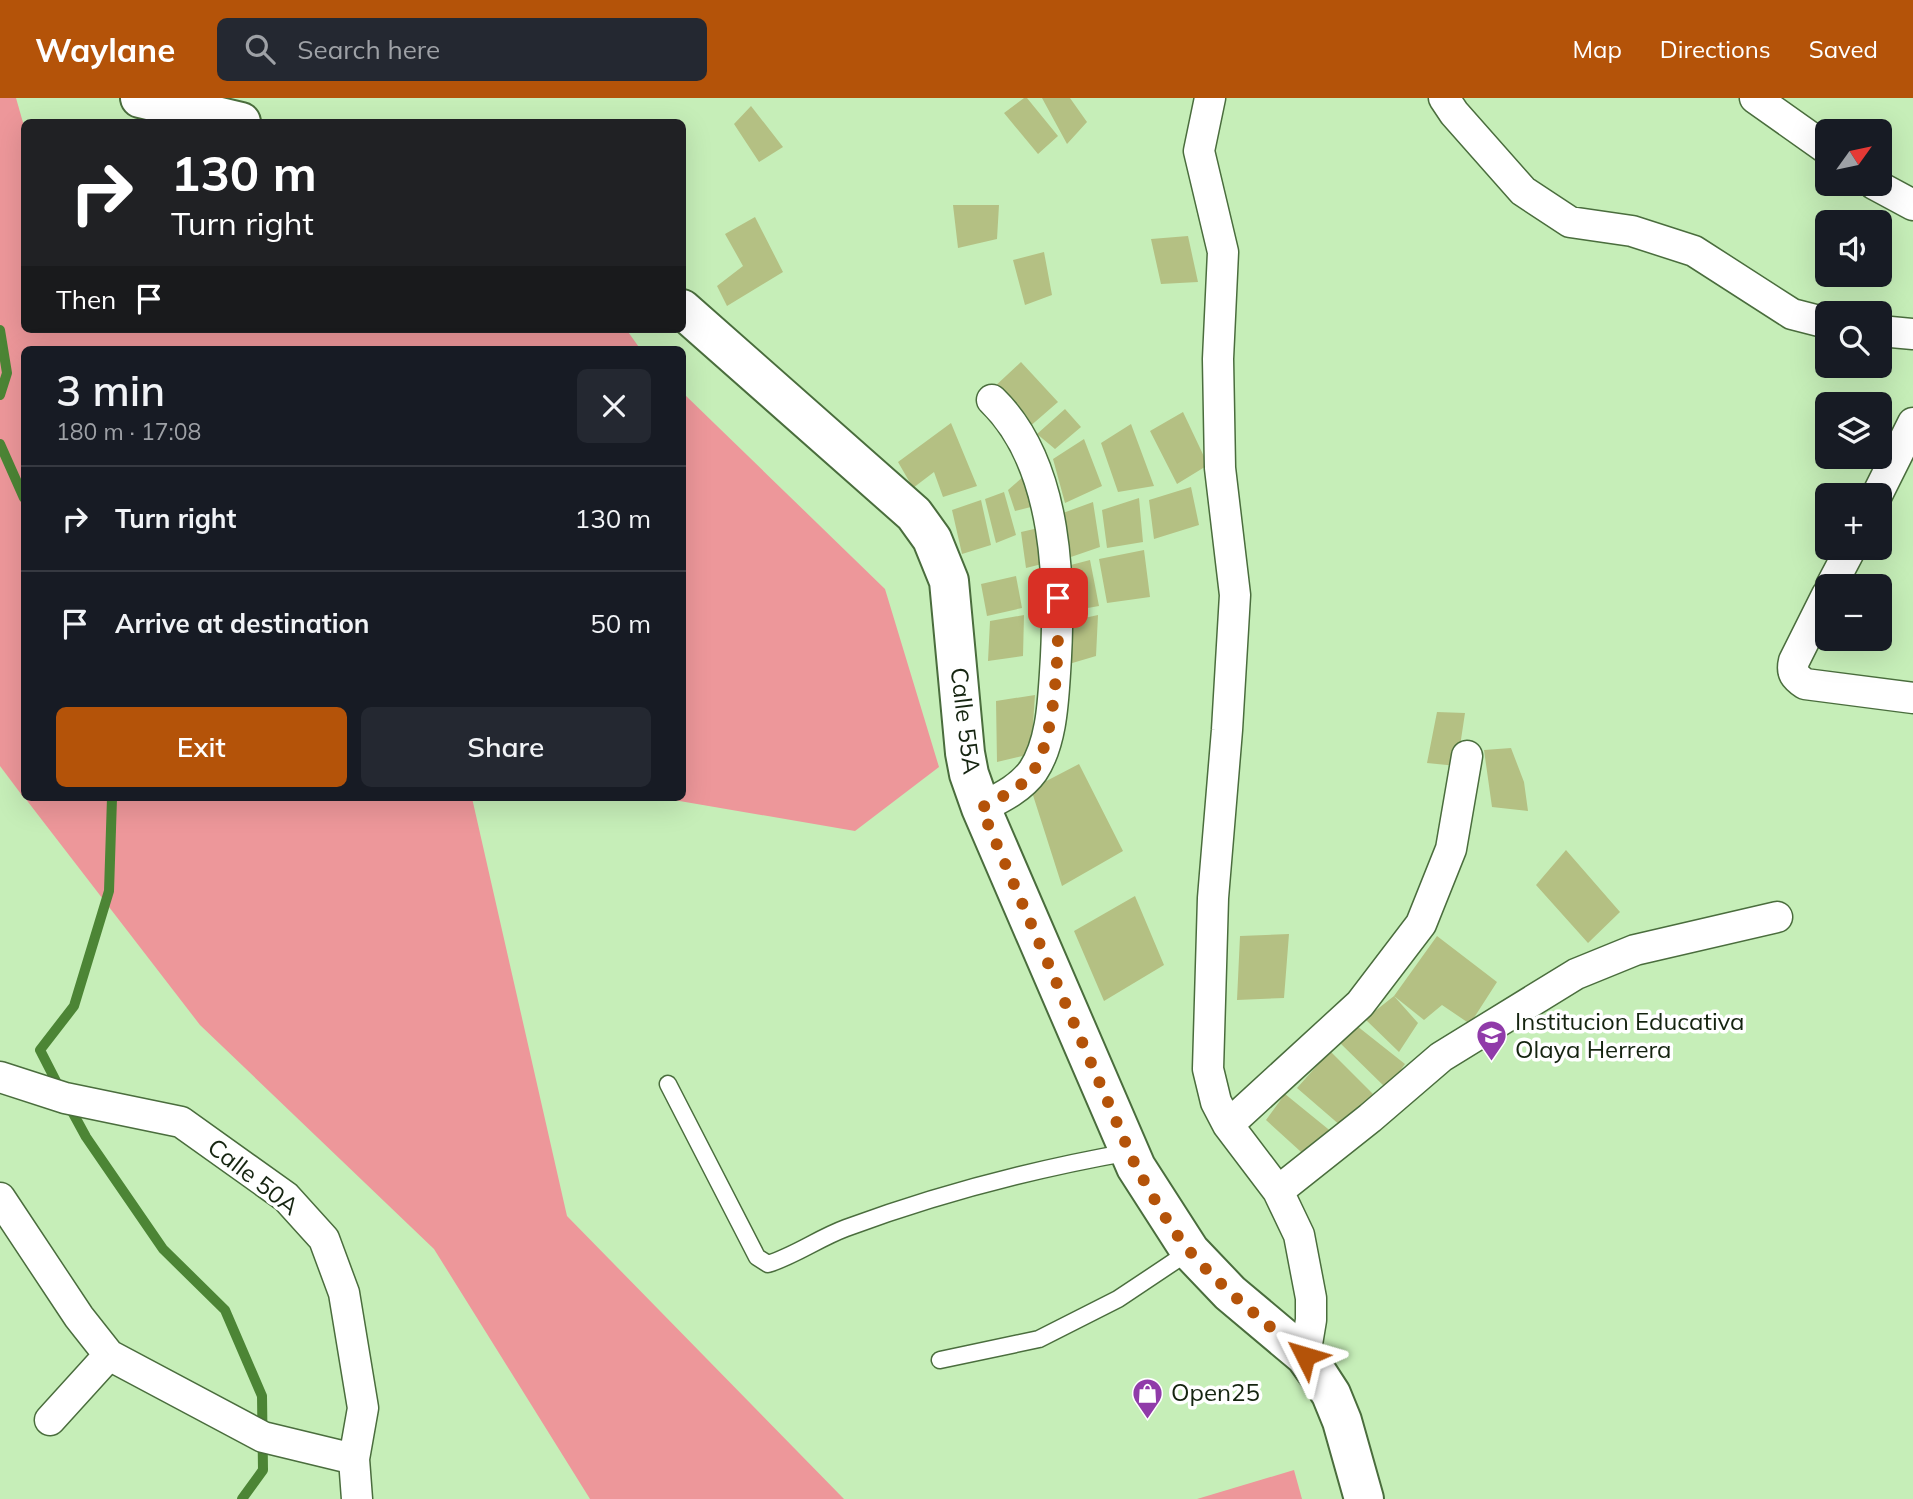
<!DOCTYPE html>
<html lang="en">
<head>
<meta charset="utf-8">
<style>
	:root { --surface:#171b24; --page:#242831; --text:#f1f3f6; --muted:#9ea1a6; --line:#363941; --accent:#b45309 }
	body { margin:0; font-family:Mulish,sans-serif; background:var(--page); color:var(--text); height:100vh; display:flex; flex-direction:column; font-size:26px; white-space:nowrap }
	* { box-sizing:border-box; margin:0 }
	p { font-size:23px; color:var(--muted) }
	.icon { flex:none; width:38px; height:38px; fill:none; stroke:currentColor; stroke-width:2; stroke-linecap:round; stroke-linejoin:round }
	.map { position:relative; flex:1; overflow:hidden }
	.side { position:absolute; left:21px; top:248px; width:665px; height:455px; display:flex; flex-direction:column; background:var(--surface); border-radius:10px; box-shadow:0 7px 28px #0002 }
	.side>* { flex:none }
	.banner { position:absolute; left:21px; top:21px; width:665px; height:214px; border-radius:10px; box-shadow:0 7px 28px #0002; background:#202124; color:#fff; overflow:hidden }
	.needle { width:46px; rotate:57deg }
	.controls { position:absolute; left:1815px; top:21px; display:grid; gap:14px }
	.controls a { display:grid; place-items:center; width:77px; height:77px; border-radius:10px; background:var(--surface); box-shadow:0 7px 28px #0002; font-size:35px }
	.pin { position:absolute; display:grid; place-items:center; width:60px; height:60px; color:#fff; margin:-30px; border-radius:14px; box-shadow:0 4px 10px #0006 }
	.me { position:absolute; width:77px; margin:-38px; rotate:310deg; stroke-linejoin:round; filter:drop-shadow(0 0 5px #0008) }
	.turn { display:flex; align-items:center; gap:24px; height:147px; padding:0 35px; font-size:32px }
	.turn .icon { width:91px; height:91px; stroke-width:2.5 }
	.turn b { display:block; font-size:49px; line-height:60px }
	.then { display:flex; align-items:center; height:66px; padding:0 35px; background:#0003; gap:14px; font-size:26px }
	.round { display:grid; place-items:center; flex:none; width:74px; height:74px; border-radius:10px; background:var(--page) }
	.overview { display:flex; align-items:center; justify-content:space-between; height:119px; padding:0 35px }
	h1 { font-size:42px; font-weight:600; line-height:52px }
	.button { display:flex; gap:14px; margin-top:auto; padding:14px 35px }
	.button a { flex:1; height:80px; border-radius:10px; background:var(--accent); color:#fff; font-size:28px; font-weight:600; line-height:80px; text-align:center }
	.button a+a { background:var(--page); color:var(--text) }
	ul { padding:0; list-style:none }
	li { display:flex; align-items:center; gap:21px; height:105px; padding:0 35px; border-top:2px solid var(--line) }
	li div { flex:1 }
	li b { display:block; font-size:26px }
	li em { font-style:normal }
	header { display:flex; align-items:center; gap:42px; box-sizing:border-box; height:98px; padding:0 35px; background:var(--accent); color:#fff }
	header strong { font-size:33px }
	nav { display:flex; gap:38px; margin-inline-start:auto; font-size:24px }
	.search { width:490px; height:63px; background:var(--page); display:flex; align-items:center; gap:18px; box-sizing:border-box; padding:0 24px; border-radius:10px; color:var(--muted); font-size:26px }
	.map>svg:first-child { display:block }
</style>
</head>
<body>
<header>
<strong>Waylane</strong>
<div class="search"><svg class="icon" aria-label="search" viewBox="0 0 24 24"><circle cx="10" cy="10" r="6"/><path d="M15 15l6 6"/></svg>Search here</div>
<nav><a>Map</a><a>Directions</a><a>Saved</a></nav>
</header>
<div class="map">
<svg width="1913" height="1401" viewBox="0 0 1913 1401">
	<rect width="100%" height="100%" fill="#c6eeb8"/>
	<!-- green -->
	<path fill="#ed979a" d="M 0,0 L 16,0 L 24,28 L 24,231 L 626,231 L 641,252 L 24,252 L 24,700 L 0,668 Z
		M 683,295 L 885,491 L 939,669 L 855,733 L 662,700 L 682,700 Z
		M 25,700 L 472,700 L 567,1118 L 844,1401 L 590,1401 L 434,1151 L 200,927 Z
		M 1294,1372 L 1302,1401 L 1197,1401 Z"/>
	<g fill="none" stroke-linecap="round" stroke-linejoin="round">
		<!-- stream -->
		<path stroke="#4c8535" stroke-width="10" d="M 0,232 L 7,275 L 0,297
			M 0,346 L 24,400
			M 61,993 L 40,952 L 74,908 L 109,793 L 112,700
			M 68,1006 L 86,1039 L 163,1151 L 225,1212 L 262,1298 L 263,1372 L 242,1401"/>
	</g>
	<!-- building -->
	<path fill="#b4c083" d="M 1024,0 L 1027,0 L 1058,38 L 1038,56 L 1004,15 Z
		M 1042,0 L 1070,0 L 1087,24 L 1067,46 Z
		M 751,8 L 783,49 L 759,64 L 734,26 Z
		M 953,107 L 999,107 L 997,141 L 958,150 Z
		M 755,119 L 783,174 L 727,208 L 717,188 L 743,168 L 725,136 Z
		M 1188,138 L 1198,184 L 1161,186 L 1151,141 Z
		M 1044,154 L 1052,197 L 1025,207 L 1013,162 Z
		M 1021,264 L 1058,304 L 1028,330 L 992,291 Z
		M 1065,311 L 1081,329 L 1055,351 L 1037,336 Z
		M 1183,314 L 1208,367 L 1177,386 L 1150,333 Z
		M 951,325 L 977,388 L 943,399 L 934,374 L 913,390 L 898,364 Z
		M 1131,326 L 1154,388 L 1118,394 L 1101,345 Z
		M 1084,341 L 1102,388 L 1065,405 L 1053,361 Z
		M 1025,377 L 1039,407 L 1015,413 L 1008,392 Z
		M 1191,389 L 1199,427 L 1154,441 L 1149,402 Z
		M 1004,394 L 1016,437 L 996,445 L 985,401 Z
		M 1139,400 L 1143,444 L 1107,450 L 1102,412 Z
		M 981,402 L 991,447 L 962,456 L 952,412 Z
		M 1093,404 L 1100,449 L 1068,460 L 1063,415 Z
		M 1043,429 L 1050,464 L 1026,470 L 1021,434 Z
		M 1144,452 L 1150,499 L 1107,505 L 1099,461 Z
		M 1090,462 L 1099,508 L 1071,513 L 1067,468 Z
		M 1052,477 L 1055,510 L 1031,512 L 1029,482 Z
		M 1016,478 L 1022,510 L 987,518 L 981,486 Z
		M 1024,517 L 1023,558 L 988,563 L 990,523 Z
		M 1098,517 L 1096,558 L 1069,566 L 1071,523 Z
		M 1035,597 L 1031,656 L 997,664 L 996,603 Z
		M 1437,614 L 1465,615 L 1457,668 L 1427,665 Z
		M 1511,650 L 1524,684 L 1528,713 L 1492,709 L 1484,652 Z
		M 1079,666 L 1123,753 L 1062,788 L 1031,691 Z
		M 1566,752 L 1620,814 L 1588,845 L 1536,787 Z
		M 1135,798 L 1164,867 L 1104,903 L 1074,833 Z
		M 1289,836 L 1284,900 L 1237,902 L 1240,838 Z
		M 1437,838 L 1497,884 L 1470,926 L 1442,907 L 1424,922 L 1394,898 Z
		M 1394,898 L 1418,925 L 1399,954 L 1365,921 Z
		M 1357,928 L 1405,966 L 1387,991 L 1339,944 Z
		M 1330,953 L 1373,996 L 1341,1028 L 1297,990 Z
		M 1285,996 L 1333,1035 L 1311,1063 L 1266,1022 Z"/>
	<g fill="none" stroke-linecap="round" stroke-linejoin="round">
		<defs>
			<path id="lane" d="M 668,986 L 757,1159 L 768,1166 C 796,1157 819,1140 846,1130 C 938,1096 1034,1071 1130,1054
				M 940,1262 L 1039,1241 L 1118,1201 L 1190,1153"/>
			<path id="street" d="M 1210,0 L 1199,53 L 1223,154 L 1218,261 L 1220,370 L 1235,497 L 1227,632 L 1213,800 L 1208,971 L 1216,1004 L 1228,1027 L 1278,1093 L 1299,1137 L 1311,1200 L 1311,1222 L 1305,1258
				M 1444,0 L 1454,15 L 1523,93 L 1570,124 L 1632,133 L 1694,153 L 1792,216 L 1827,225
				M 1755,0 L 1827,51
				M 1874,86 L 1913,107
				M 1880,233 L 1913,236
				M 1877,397 L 1913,325
				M 1831,488 L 1851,450
				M 1827,497 L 1794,563 C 1791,575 1795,579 1805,586 L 1913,600
				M 981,710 C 1000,700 1020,691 1033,673 C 1051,646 1053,606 1055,575 C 1061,487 1059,367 992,302
				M 0,979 L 65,1000 L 181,1024 L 286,1099 L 324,1141 L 344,1195 L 363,1310 L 354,1361 L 357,1401
				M 1228,1027 L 1360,906 L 1421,826 L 1451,751 L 1467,658
				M 1278,1093 L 1370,1020 L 1441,959 L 1576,876 L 1635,852 L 1777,819
				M 0,1100 L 79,1219 L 109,1257 L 263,1339 L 354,1361
				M 50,1322 L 109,1257"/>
			<path id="secondary" d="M 140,0 L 241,24
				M 682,211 L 914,416 L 932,441 L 949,483 L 965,655 L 969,676 L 981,710 L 1136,1069 L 1190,1153 L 1230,1195 L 1305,1258 L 1318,1276 L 1331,1296 L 1342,1323 L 1364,1401"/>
		</defs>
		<!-- lane casing -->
		<use href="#lane" stroke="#4a6d3d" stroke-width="19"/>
		<!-- street casing -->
		<use href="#street" stroke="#4a6d3d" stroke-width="33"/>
		<!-- secondary casing -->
		<use href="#secondary" stroke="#4a6d3d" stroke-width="42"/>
		<!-- lane -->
		<use href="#lane" stroke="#fff" stroke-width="16"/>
		<!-- street -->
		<use href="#street" stroke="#fff" stroke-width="30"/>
		<!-- secondary -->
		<use href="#secondary" stroke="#fff" stroke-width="38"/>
	</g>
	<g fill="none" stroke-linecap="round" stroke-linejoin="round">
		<!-- route -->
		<path stroke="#b45309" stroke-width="12" stroke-dasharray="0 21.6" d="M 1058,500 C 1059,544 1057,635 1034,672 C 1022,691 1000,699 981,710 L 1136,1069 C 1153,1098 1170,1131 1192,1156 C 1226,1194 1266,1225 1305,1258"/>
	</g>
	<!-- icons -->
	<defs>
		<symbol id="school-pin" viewBox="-11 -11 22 30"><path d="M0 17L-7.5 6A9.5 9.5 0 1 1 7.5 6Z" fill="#903ba9" stroke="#fff"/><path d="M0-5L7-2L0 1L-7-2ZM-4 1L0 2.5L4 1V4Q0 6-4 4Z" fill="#fff"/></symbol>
		<symbol id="shop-pin" viewBox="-11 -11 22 30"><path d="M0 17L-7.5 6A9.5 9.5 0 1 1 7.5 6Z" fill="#903ba9" stroke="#fff"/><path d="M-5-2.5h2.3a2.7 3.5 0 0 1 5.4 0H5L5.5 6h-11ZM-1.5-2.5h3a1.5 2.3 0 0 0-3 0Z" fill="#fff"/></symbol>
	</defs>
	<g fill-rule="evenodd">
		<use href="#school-pin" x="1474" y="920" width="35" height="47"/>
		<use href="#shop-pin" x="1130" y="1278" width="35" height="47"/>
	</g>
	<g text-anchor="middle" stroke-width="7" stroke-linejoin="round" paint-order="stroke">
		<!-- street labels -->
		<g font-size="24" fill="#152410" stroke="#fff">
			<text transform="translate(965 623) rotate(83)" y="8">Calle 55A</text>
			<text transform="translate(253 1079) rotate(38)" y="8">Calle 50A</text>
		</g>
		<!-- poi labels -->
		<g font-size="24" fill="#152410" stroke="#fff" text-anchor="start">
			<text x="1515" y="932">Institucion Educativa<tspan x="1515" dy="28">Olaya Herrera</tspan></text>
			<text x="1171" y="1303">Open25</text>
		</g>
	</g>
</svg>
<div class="controls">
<a><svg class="needle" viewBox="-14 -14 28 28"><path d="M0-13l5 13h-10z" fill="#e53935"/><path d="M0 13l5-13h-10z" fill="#9ea1a6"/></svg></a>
<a><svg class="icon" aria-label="sound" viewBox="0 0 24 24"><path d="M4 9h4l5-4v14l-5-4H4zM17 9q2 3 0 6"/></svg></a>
<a><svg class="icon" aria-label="search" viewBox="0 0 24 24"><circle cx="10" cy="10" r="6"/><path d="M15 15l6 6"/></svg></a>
<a><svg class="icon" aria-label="layers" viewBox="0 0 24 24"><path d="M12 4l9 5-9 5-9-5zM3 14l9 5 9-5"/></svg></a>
<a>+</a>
<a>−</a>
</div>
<div class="pin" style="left:1058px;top:500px;background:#d93025"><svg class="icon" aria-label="arrive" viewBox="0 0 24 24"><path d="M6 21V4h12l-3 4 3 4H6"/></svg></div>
<svg class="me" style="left:1305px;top:1258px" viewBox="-20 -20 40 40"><path d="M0-17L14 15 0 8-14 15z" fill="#b45309" stroke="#fff" stroke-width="4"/></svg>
<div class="banner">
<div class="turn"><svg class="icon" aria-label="right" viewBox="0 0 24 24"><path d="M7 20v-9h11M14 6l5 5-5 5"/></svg><div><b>130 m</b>Turn right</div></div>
<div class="then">Then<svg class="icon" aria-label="arrive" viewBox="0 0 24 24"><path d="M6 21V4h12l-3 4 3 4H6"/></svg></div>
</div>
<section class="side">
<div class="overview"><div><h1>3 min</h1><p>180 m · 17:08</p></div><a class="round"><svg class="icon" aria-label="close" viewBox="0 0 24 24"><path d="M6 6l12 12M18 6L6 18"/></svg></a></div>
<ul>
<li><svg class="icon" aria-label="right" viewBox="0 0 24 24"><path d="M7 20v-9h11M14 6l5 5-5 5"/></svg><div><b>Turn right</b></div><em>130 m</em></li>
<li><svg class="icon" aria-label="arrive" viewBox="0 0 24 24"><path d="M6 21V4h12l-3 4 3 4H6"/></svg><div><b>Arrive at destination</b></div><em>50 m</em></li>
</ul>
<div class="button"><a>Exit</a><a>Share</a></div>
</section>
</div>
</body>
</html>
